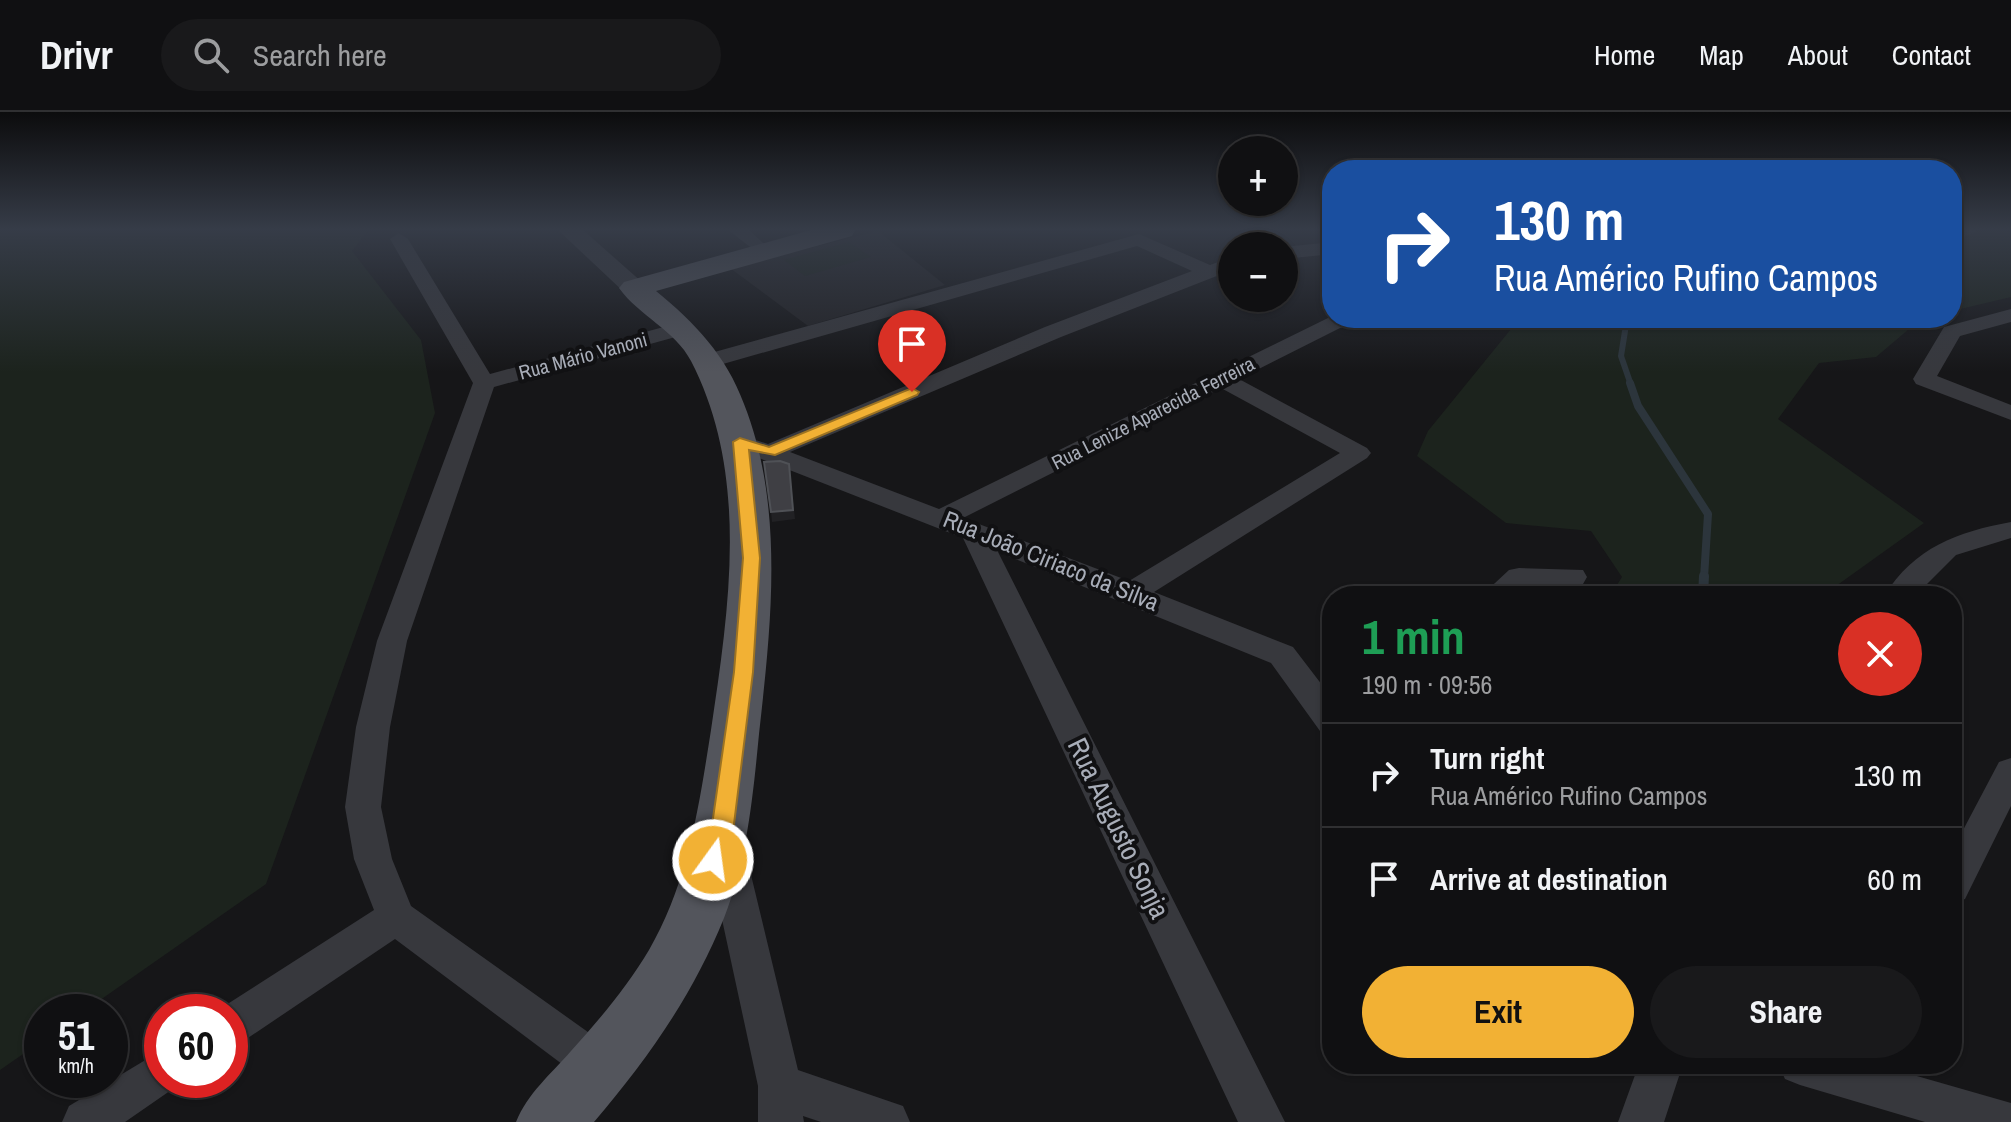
<!DOCTYPE html>
<html lang="en">
<head>
<meta charset="utf-8">
<style>
	:root { --surface:#101012; --page:#19191b; --text:#f1f3f6; --muted:#9c9d9f; --line:#303032; --accent:#f2b134 }
	body { margin:0; font-family:"Archivo Narrow",sans-serif; background:var(--page); color:var(--text); height:100vh; display:flex; flex-direction:column; font-size:30px; white-space:nowrap }
	* { box-sizing:border-box; margin:0 }
	p { font-size:26px; color:var(--muted) }
	.icon { flex:none; width:44px; height:44px; fill:none; stroke:currentColor; stroke-width:2; stroke-linecap:round; stroke-linejoin:round }
	.map { position:relative; flex:1; overflow:hidden }
	.panel { position:absolute; left:1322px; top:474px; width:640px; height:488px; display:flex; flex-direction:column; background:var(--surface); border-radius:32px; box-shadow:0 2px 6px #0004,0 0 0 2px var(--line) }
	.panel>* { flex:none }
	.guide { position:absolute; left:1322px; top:48px; width:640px; height:168px; border-radius:32px; box-shadow:0 2px 6px #0004,0 0 0 2px var(--line); background:#1a4fa0; color:#fff; overflow:hidden }
	.fabs { position:absolute; left:1218px; top:24px; display:grid; gap:16px }
	.fabs a { display:grid; place-items:center; width:80px; height:80px; border-radius:50%; background:var(--surface); box-shadow:0 2px 6px #0004,0 0 0 2px var(--line); font-size:40px }
	.speed { position:absolute; left:24px; top:882px; display:flex; gap:16px; font-size:40px; font-weight:700; text-align:center }
	.speed>* { display:grid; place-content:center; width:104px; height:104px; border-radius:50%; background:var(--surface); box-shadow:0 2px 6px #0004,0 0 0 2px var(--line); line-height:1 }
	.speed small { font-size:20px; font-weight:400 }
	.speed .limit { border:12px solid #d22; background:#fff; color:#111 }
	.pin { position:absolute; display:grid; place-items:center; width:68px; height:68px; color:#fff; margin:-82px -34px; border-radius:50% 50% 50% 0; rotate:-45deg; box-shadow:0 0 8px #0007 }
	.pin .icon { rotate:45deg }
	.me { position:absolute; width:88px; margin:-44px; rotate:14deg; stroke-linejoin:round; filter:drop-shadow(0 0 6px #0008) }
	.turn { display:flex; align-items:center; gap:28px; height:168px; padding:0 40px; font-size:36px }
	.turn .icon { width:104px; height:104px; stroke-width:2.5 }
	.turn b { display:block; font-size:56px; line-height:68px }
	.round { display:grid; place-items:center; flex:none; width:84px; height:84px; border-radius:42px; background:var(--page) }
	.headline { display:flex; align-items:center; justify-content:space-between; height:136px; padding:0 40px }
	h1 { font-size:48px; font-weight:700; line-height:60px; color:#1e9e55 }
	.button { display:flex; gap:16px; margin-top:auto; padding:16px 40px }
	.button a { flex:1; height:92px; border-radius:48px; background:var(--accent); color:#111; font-size:32px; font-weight:700; line-height:92px; text-align:center }
	.button a+a { background:var(--page); color:var(--text) }
	ul { padding:0; list-style:none }
	li { display:flex; align-items:center; gap:24px; height:104px; padding:0 40px; border-top:2px solid var(--line) }
	li div { flex:1 }
	li b { display:block; font-size:30px }
	li em { font-style:normal }
	header { display:flex; align-items:center; gap:48px; box-sizing:border-box; height:112px; padding:0 40px; background:var(--surface); border-bottom:2px solid var(--line) }
	header strong { font-size:38px }
	nav { display:flex; gap:44px; margin-inline-start:auto; font-size:28px }
	.search { width:560px; height:72px; background:var(--page); display:flex; align-items:center; gap:20px; box-sizing:border-box; padding:0 28px; border-radius:44px; color:var(--muted); font-size:30px }
	.map>svg:first-child { display:block }
</style>
</head>
<body>
<header>
<strong>Drivr</strong>
<div class="search"><svg class="icon" aria-label="search" viewBox="0 0 24 24"><circle cx="10" cy="10" r="6"/><path d="M15 15l6 6"/></svg>Search here</div>
<nav><a>Home</a><a>Map</a><a>About</a><a>Contact</a></nav>
</header>
<div class="map">
<svg width="2011" height="1010" viewBox="0 0 2011 1010">
	<rect width="100%" height="100%" fill="#161618"/>
	<!-- built -->
	<path fill="#222225" d="M 878,119 L 945,173 L 808,214 L 730,156 Z"/>
	<!-- green -->
	<path fill="#1c231d" d="M 0,118 L 368,118 L 352,139 L 421,228 L 435,301 L 266,772 L 83,900 L 42,900 L 42,929 L 0,958 Z
		M 1952,118 L 2005,118 L 2011,121 L 2011,185 L 1952,199 Z
		M 849,130 L 871,145 L 805,164 L 784,148 Z
		M 1520,206 L 1922,206 L 1876,245 L 1819,251 L 1778,307 L 1924,411 L 1822,484 L 1610,484 L 1622,465 L 1591,419 L 1506,411 L 1417,344 L 1428,319 Z"/>
	<g fill="none" stroke-linecap="round" stroke-linejoin="round">
		<!-- stream-far2 -->
		<path stroke="#2c353c" stroke-width="6" d="M 1952,126 L 1973,118
			M 1631,273 L 1621,244 L 1626,213 L 1702,206"/>
		<!-- stream-far1 -->
		<path stroke="#2c353c" stroke-width="8" d="M 1630,271 L 1638,294 L 1708,402 L 1704,466"/>
		<!-- stream -->
		<path stroke="#2c353c" stroke-width="10" d="M 1703,484 L 1704,464"/>
		<!-- minor -->
		<path fill="#37383d" fill-rule="evenodd" d="M 728,118 L 749,118 L 771,138 L 762,144 Z
			M 399,121 L 408,127 L 490,262 L 682,210 L 693,216 L 690,221 L 494,275 L 407,529 L 390,615 L 381,695 L 392,747 L 411,794 L 616,940 L 623,955 L 616,970 L 601,976 L 586,970 L 395,827 L 245,928 L 230,934 L 230,900 L 215,900 L 374,798 L 354,747 L 345,695 L 356,615 L 377,529 L 473,271 L 390,127 Z
			M 1139,122 L 1210,153 L 1232,145 L 1232,158 L 1061,225 L 790,340 L 939,397 L 1328,206 L 1378,206 L 1375,210 L 1340,216 L 1239,267 L 1367,336 L 1371,341 L 1367,346 L 1154,480 L 1293,535 L 1332,586 L 1332,622 L 1320,619 L 1271,551 L 998,440 L 1285,1010 L 1238,1010 L 963,426 L 731,335 L 728,330 L 740,323 L 768,332 L 1045,215 L 1192,159 L 1137,134 L 716,254 L 700,254 L 697,249 L 700,244 ZM 1221,276 L 1340,341 L 1129,469 L 963,406 Z
			M 1332,130 L 1332,142 L 1284,147 L 1284,135 Z
			M 2011,197 L 2011,210 L 1960,224 L 1937,264 L 2011,293 L 2011,308 L 1916,272 L 1913,267 L 1944,215 Z
			M 2011,410 L 2011,426 L 1956,443 L 1915,484 L 1884,484 C 1915,435 1957,420 2011,410 Z
			M 1519,456 L 1583,458 L 1587,465 L 1583,472 L 1526,474 L 1514,484 L 1481,484 L 1509,458 Z
			M 2011,646 L 2011,694 L 1965,787 L 1952,792 L 1952,739 L 1999,650 Z
			M 726,723 L 739,727 L 745,738 L 798,958 L 903,994 L 910,1010 L 821,1010 L 803,1004 L 804,1010 L 758,1010 L 758,974 L 707,738 L 713,727 Z
			M 162,938 L 162,968 L 180,968 L 177,974 L 125,1010 L 62,1010 L 69,994 Z
			M 1639,952 L 1683,952 L 1664,1010 L 1618,1010 Z
			M 1778,952 L 1875,952 L 2011,991 L 2011,1010 L 1925,1010 L 1800,973 L 1785,967 Z"/>
		<!-- tertiary -->
		<path fill="#37383d" fill-rule="evenodd" d="M 558,118 L 583,118 L 643,171 L 647,176 L 643,181 L 625,181 Z"/>
		<!-- primary -->
		<path fill="#53555c" fill-rule="evenodd" d="M 811,118 L 855,118 L 852,124 L 656,179 C 695,211 726,243 744,292 C 785,396 771,514 759,622 C 753,684 747,748 724,806 C 693,883 647,948 594,1010 L 516,1010 C 528,981 550,963 571,939 C 599,908 627,875 649,838 C 688,771 699,694 711,618 C 729,497 750,363 691,249 C 675,218 639,204 619,176 L 624,170 Z"/>
	</g>
	<!-- shaded-wall -->
	<path fill="#212124" d="M 790,361 L 795,407 L 772,410 L 771,400 Z"/>
	<!-- building -->
	<path fill="#3f3f44" stroke="#4f5156" stroke-width="2" d="M 780,349 L 789,352 L 793,398 L 771,400 L 764,350 Z"/>
	<!-- sky -->
	<linearGradient id="sky" x2="0" y2="1"><stop stop-color="#0c0c0d"/><stop offset="0.45" stop-color="#363c48"/><stop offset="1" stop-color="#363c48" stop-opacity="0"/></linearGradient>
	<rect width="2011" height="260" fill="url(#sky)"/>
	<!-- route -->
	<path fill="#f2b134" stroke="#9d7322" stroke-width="2" d="M 912,276 L 919,280 L 917,283 L 775,343 L 749,338 L 760,446 L 753,560 L 733,720 L 721,755 L 705,755 L 702,748 L 711,720 L 734,560 L 743,446 L 733,330 L 740,326 L 769,335 Z"/>
	<g text-anchor="middle" stroke-width="8" stroke-linejoin="round" paint-order="stroke">
		<!-- far-street labels -->
		<g font-size="20" fill="#a8adb8" stroke="#111113">
			<text transform="translate(583 244) rotate(-15)" y="7">Rua Mário Vanoni</text>
			<text transform="translate(1153 301) rotate(-27)" y="7">Rua Lenize Aparecida Ferreira</text>
		</g>
		<!-- street labels -->
		<g font-size="24" fill="#a8adb8" stroke="#111113">
			<text transform="translate(1051 449) rotate(22)" y="8">Rua João Ciriaco da Silva</text>
		</g>
		<!-- near-street labels -->
		<g font-size="28" fill="#a8adb8" stroke="#111113">
			<text transform="translate(1119 716) rotate(64)" y="10">Rua Augusto Sonja</text>
		</g>
	</g>
</svg>
<div class="fabs">
<a>+</a>
<a>−</a>
</div>
<div class="speed"><div>51<small>km/h</small></div><div class="limit">60</div></div>
<div class="pin" style="left:912px;top:280px;background:#d93025"><svg class="icon" aria-label="arrive" viewBox="0 0 24 24"><path d="M6 21V4h12l-3 4 3 4H6"/></svg></div>
<svg class="me" style="left:713px;top:748px" viewBox="-20 -20 40 40"><circle r="17" fill="#f2b134" stroke="#fff" stroke-width="3"/><path d="M0-11L8 9 0 5-8 9z" fill="#fff"/></svg>
<div class="guide">
<div class="turn"><svg class="icon" aria-label="right" viewBox="0 0 24 24"><path d="M7 20v-9h11M14 6l5 5-5 5"/></svg><div><b>130 m</b>Rua Américo Rufino Campos</div></div>
</div>
<section class="panel">
<div class="headline"><div><h1>1 min</h1><p>190 m · 09:56</p></div><a class="round" style="background:#d93025;color:#fff"><svg class="icon" aria-label="close" viewBox="0 0 24 24"><path d="M6 6l12 12M18 6L6 18"/></svg></a></div>
<ul>
<li><svg class="icon" aria-label="right" viewBox="0 0 24 24"><path d="M7 20v-9h11M14 6l5 5-5 5"/></svg><div><b>Turn right</b><p>Rua Américo Rufino Campos</p></div><em>130 m</em></li>
<li><svg class="icon" aria-label="arrive" viewBox="0 0 24 24"><path d="M6 21V4h12l-3 4 3 4H6"/></svg><div><b>Arrive at destination</b></div><em>60 m</em></li>
</ul>
<div class="button"><a>Exit</a><a>Share</a></div>
</section>
</div>
</body>
</html>
